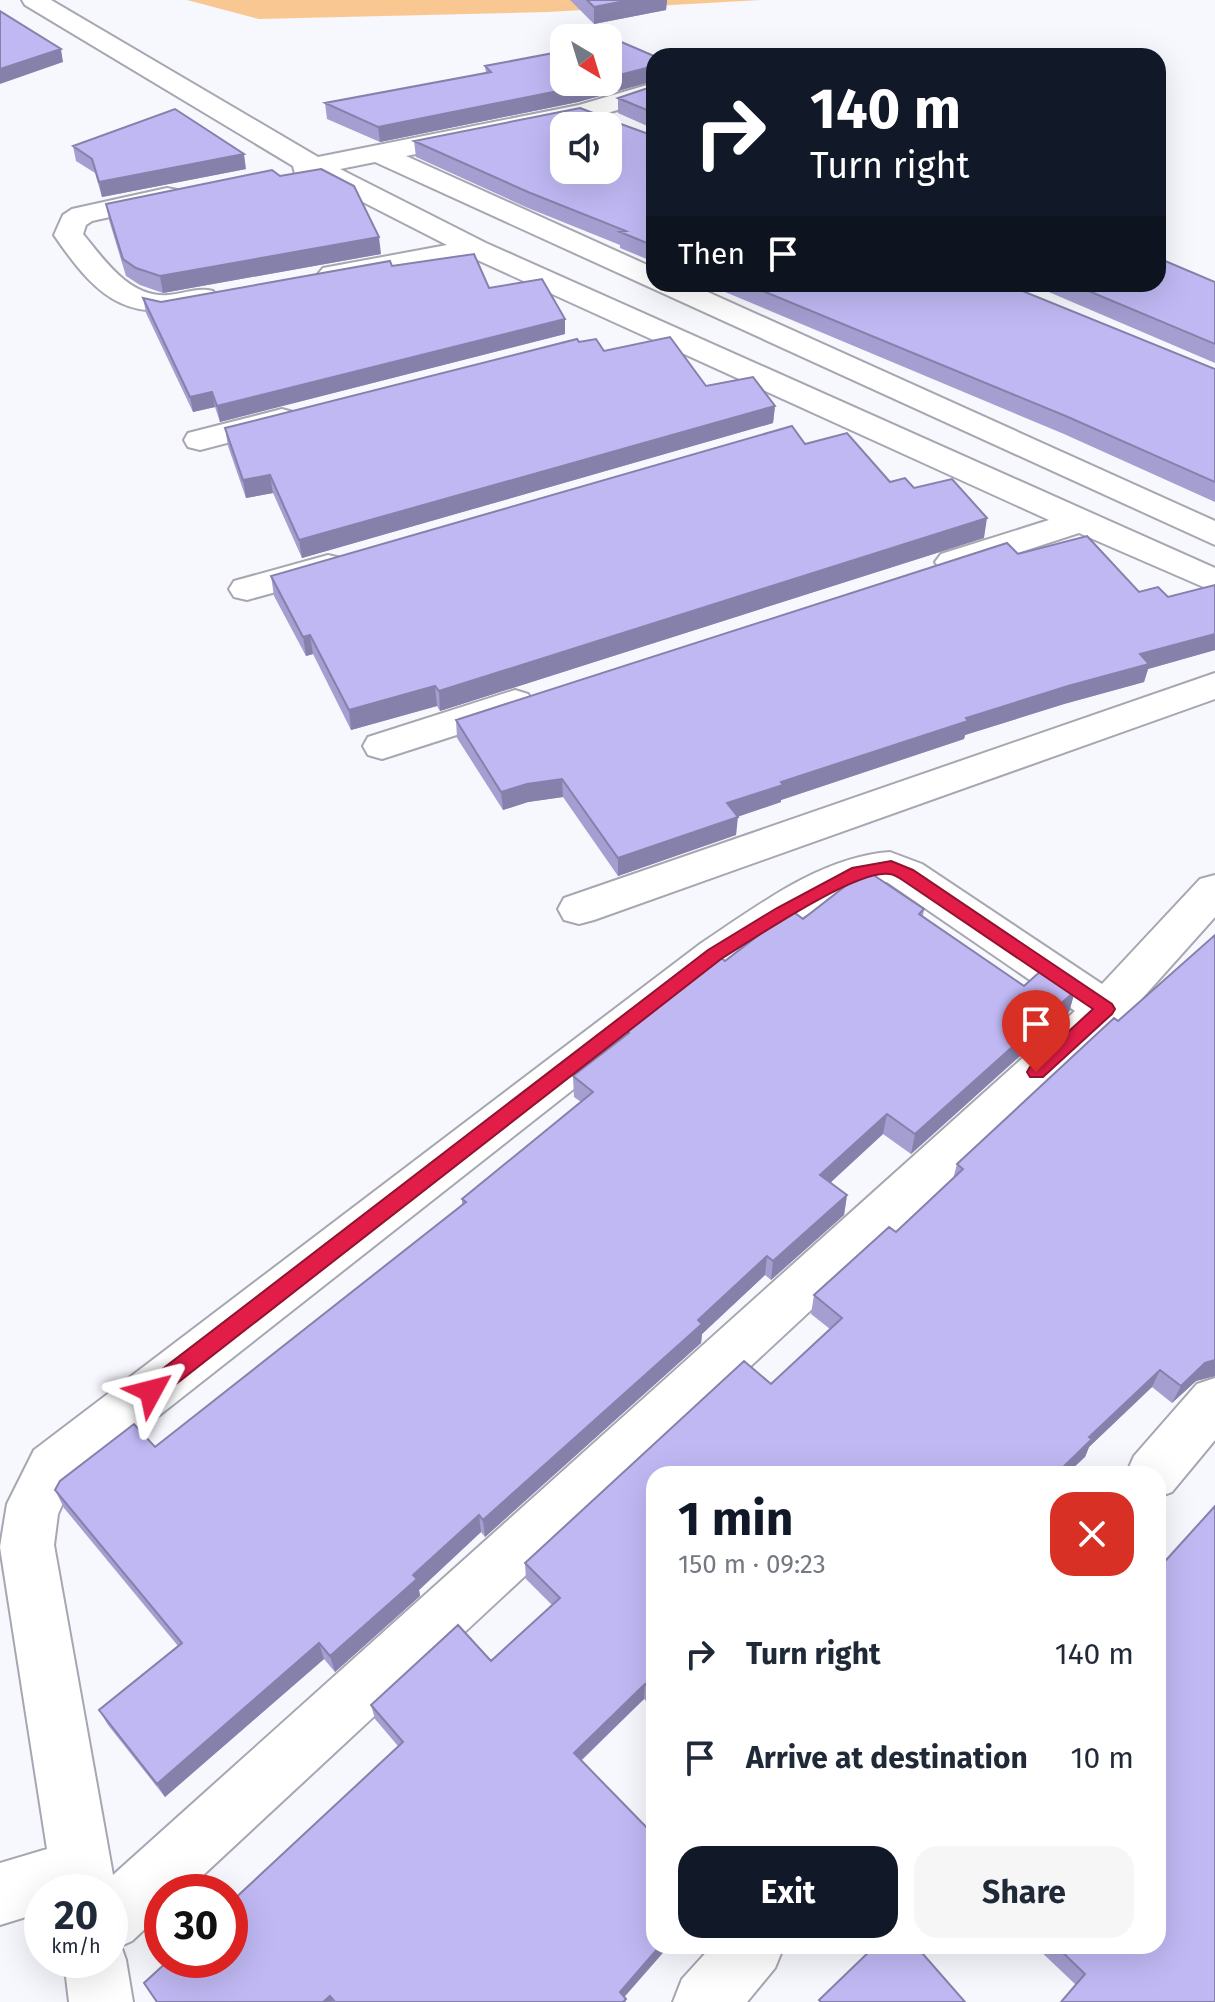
<!DOCTYPE html>
<html lang="en">
<head>
<meta charset="utf-8">
<style>
	:root { --surface:#fff; --page:#f6f6f7; --text:#1f2937; --muted:#747a83; --accent:#111827 }
	body { margin:0; font-family:"Fira Sans",sans-serif; background:var(--page); color:var(--text); height:100vh; display:flex; flex-direction:column; font-size:30px; white-space:nowrap }
	* { box-sizing:border-box; margin:0 }
	p { font-size:26px; color:var(--muted) }
	.icon { flex:none; width:44px; height:44px; fill:none; stroke:currentColor; stroke-width:2; stroke-linecap:round; stroke-linejoin:round }
	.map { position:relative; flex:1; overflow:hidden }
	.sheet { position:absolute; left:646px; top:1466px; width:520px; height:488px; display:flex; flex-direction:column; background:var(--surface); border-radius:24px; box-shadow:0 8px 32px #0002 }
	.sheet>* { flex:none }
	.top-card { position:absolute; left:646px; top:48px; width:520px; height:244px; border-radius:24px; box-shadow:0 8px 32px #0002; background:#111827; color:#fff; overflow:hidden }
	.needle { width:52px; rotate:142deg }
	.controls { position:absolute; left:550px; top:24px; display:grid; gap:16px }
	.controls a { display:grid; place-items:center; width:72px; height:72px; border-radius:16px; background:var(--surface); box-shadow:0 8px 32px #0002; font-size:40px }
	.speed { position:absolute; left:24px; top:1874px; display:flex; gap:16px; font-size:40px; font-weight:700; text-align:center }
	.speed>* { display:grid; place-content:center; width:104px; height:104px; border-radius:50%; background:var(--surface); box-shadow:0 8px 32px #0002; line-height:1 }
	.speed small { font-size:20px; font-weight:400 }
	.speed .limit { border:12px solid #d22; background:#fff; color:#111 }
	.pin { position:absolute; display:grid; place-items:center; width:68px; height:68px; color:#fff; margin:-82px -34px; border-radius:50% 50% 50% 0; rotate:-45deg; box-shadow:0 0 8px #0007 }
	.pin .icon { rotate:45deg }
	.me { position:absolute; width:88px; margin:-44px; rotate:52deg; stroke-linejoin:round; filter:drop-shadow(0 0 6px #0008) }
	.turn { display:flex; align-items:center; gap:28px; height:168px; padding:0 32px; font-size:36px }
	.turn .icon { width:104px; height:104px; stroke-width:2.5 }
	.turn b { display:block; font-size:56px; line-height:68px }
	.then { display:flex; align-items:center; height:76px; padding:0 32px; background:#0003; gap:16px; font-size:30px }
	.round { display:grid; place-items:center; flex:none; width:84px; height:84px; border-radius:24px; background:var(--page) }
	.head { display:flex; align-items:center; justify-content:space-between; height:136px; padding:0 32px }
	h1 { font-size:48px; font-weight:700; line-height:60px; color:var(--accent) }
	.cta { display:flex; gap:16px; margin-top:auto; padding:16px 32px }
	.cta a { flex:1; height:92px; border-radius:24px; background:var(--accent); color:#fff; font-size:32px; font-weight:700; line-height:92px; text-align:center }
	.cta a+a { background:var(--page); color:var(--text) }
	ul { padding:0; list-style:none }
	li { display:flex; align-items:center; gap:24px; height:104px; padding:0 32px }
	li div { flex:1 }
	li b { display:block; font-size:30px }
	li em { font-style:normal }
	.map>svg:first-child { display:block }
</style>
</head>
<body>
<div class="map">
<svg width="1215" height="2002" viewBox="0 0 1215 2002">
	<rect width="100%" height="100%" fill="#f7f7fe"/>
	<!-- green -->
	<path fill="#f9c892" d="M 187,0 L 761,0 L 547,12 L 259,19 Z"/>
	<g fill="none" stroke-linecap="round" stroke-linejoin="round">
		<defs>
			<path id="street" d="M 22,0 L 51,0 L 318,157 L 579,105 L 654,83 L 654,99 L 584,120 L 406,156 L 654,268 L 654,284 L 690,284 L 1215,521 L 1215,545 L 375,162 L 340,169 L 486,243 L 1215,568 L 1215,592 L 1079,533 L 965,570 L 953,573 L 941,570 L 935,562 L 941,554 L 1049,520 L 473,258 L 333,283 L 323,280 L 318,274 L 323,268 L 447,245 L 310,175 L 295,174 L 293,166 L 25,5 Z
				M 167,188 L 177,190 L 181,196 L 177,202 L 92,221 L 86,225 L 83,234 C 105,261 130,298 168,295 C 184,294 197,287 213,291 L 217,297 L 213,303 C 130,324 101,304 54,235 L 63,215 L 72,209 Z
				M 282,409 L 293,412 L 298,419 L 293,426 L 200,450 L 188,447 L 184,440 L 188,433 Z
				M 328,555 L 341,558 L 346,566 L 341,574 L 247,600 L 234,597 L 229,589 L 234,581 Z
				M 1215,673 L 1215,699 L 594,920 L 579,924 L 564,920 L 558,909 L 564,898 Z
				M 515,690 L 528,694 L 534,703 L 528,712 L 382,759 L 368,755 L 363,746 L 368,737 Z
				M 890,852 L 922,864 L 1102,984 L 1200,879 L 1215,875 L 1215,917 L 1122,1021 L 185,1892 L 162,1892 L 162,1913 L 132,1941 L 121,1946 L 126,1960 L 133,2002 L 69,2002 L 64,1960 L 110,1960 L 110,1892 L 42,1892 L 42,1912 L 0,1925 L 0,1863 L 47,1849 L 0,1547 L 7,1504 L 34,1450 L 700,944 C 756,907 820,857 890,852 ZM 887,882 L 1075,1011 L 113,1875 L 54,1545 L 58,1514 L 72,1484 L 730,966 C 769,940 841,885 887,882 Z
				M 1215,1378 L 1215,1440 L 1172,1492 L 1158,1497 L 1158,1474 L 1126,1474 L 1134,1456 L 1197,1384 Z
				M 712,1946 L 784,1946 L 775,1968 L 747,2002 L 673,2002 L 682,1979 Z"/>
		</defs>
		<!-- street casing -->
		<use href="#street" stroke="#a7a6b1" stroke-width="4"/>
		<!-- street -->
		<use href="#street" fill="#fff" fill-rule="evenodd"/>
	</g>
	<!-- wall -->
	<path fill="#a49ed1" d="M 570,0 L 667,0 L 666,10 L 594,24 Z
		M 654,56 L 654,81 L 578,102 L 380,142 L 327,119 L 325,103 L 486,73 L 485,66 Z
		M 654,86 L 654,129 L 618,113 L 618,98 Z
		M 607,119 L 654,136 L 654,262 L 620,248 L 620,245 L 528,208 L 416,157 L 414,141 Z
		M 73,146 L 246,169 L 102,197 L 95,173 L 76,161 Z
		M 106,204 L 381,254 L 163,293 L 140,285 L 126,276 L 109,220 Z
		M 392,266 L 565,334 L 220,422 L 215,407 L 193,412 L 146,313 L 143,298 L 161,302 Z
		M 1215,282 L 1215,363 L 1030,284 L 1158,284 Z
		M 706,284 L 1005,284 L 1215,369 L 1215,502 L 1064,434 Z
		M 579,342 L 706,386 L 775,406 L 773,423 L 302,558 L 273,493 L 246,498 L 228,446 L 225,428 Z
		M 805,444 L 890,482 L 914,488 L 984,538 L 440,711 L 437,706 L 351,730 L 313,654 L 306,656 L 274,596 L 271,576 Z
		M 1018,554 L 1139,592 L 1168,597 L 1215,585 L 1215,650 L 1148,669 L 1144,682 L 1064,704 L 965,735 L 964,739 L 781,800 L 781,802 L 737,817 L 736,835 L 618,876 L 563,797 L 528,802 L 503,810 L 457,738 L 456,720 Z
		M 924,909 L 923,916 L 1024,986 L 1075,991 L 1069,1012 L 911,1154 L 883,1134 L 830,1183 L 847,1195 L 844,1215 L 771,1280 L 765,1275 L 702,1334 L 701,1343 L 485,1537 L 481,1532 L 419,1590 L 420,1596 L 335,1672 L 324,1659 L 165,1797 L 108,1725 L 99,1710 L 178,1646 L 64,1508 L 55,1490 L 155,1447 L 462,1205 L 462,1199 L 581,1102 L 574,1097 L 573,1076 L 627,1035 L 627,1031 L 725,961 L 803,919 Z
		M 1215,935 L 1215,1376 L 1196,1381 L 1172,1403 L 1152,1387 L 1089,1447 L 1085,1457 L 654,1474 L 654,1709 L 644,1699 L 581,1761 L 626,2002 L 157,2002 L 398,1746 L 375,1719 L 371,1705 L 491,1661 L 552,1605 L 526,1579 L 525,1563 L 771,1384 L 830,1329 L 811,1314 L 814,1295 L 896,1232 L 953,1179 L 957,1164 Z
		M 1035,1946 L 1158,1946 L 1215,2002 L 1076,1985 Z"/>
	<!-- shaded-wall -->
	<path fill="#8681aa" d="M 630,0 L 667,0 L 666,10 L 594,24 L 594,7 Z
		M 61,49 L 63,62 L 0,84 L 0,69 Z
		M 654,66 L 654,81 L 578,102 L 380,142 L 378,127 L 595,82 L 608,82 L 608,78 Z
		M 244,154 L 246,169 L 102,197 L 99,182 Z
		M 379,237 L 381,254 L 163,293 L 160,276 Z
		M 565,319 L 565,334 L 220,422 L 217,406 Z
		M 212,392 L 215,407 L 193,412 L 190,397 Z
		M 775,406 L 773,423 L 302,558 L 299,540 Z
		M 270,475 L 273,493 L 246,498 L 243,480 Z
		M 987,518 L 984,538 L 440,711 L 439,691 Z
		M 1215,634 L 1215,650 L 1148,669 L 1144,682 L 1064,704 L 965,735 L 964,739 L 781,800 L 781,802 L 725,821 L 727,803 L 781,782 L 966,718 L 1140,654 Z
		M 310,635 L 313,654 L 306,656 L 303,637 Z
		M 435,686 L 437,706 L 351,730 L 349,710 Z
		M 562,779 L 563,797 L 528,802 L 503,810 L 501,792 L 527,784 Z
		M 738,817 L 736,835 L 618,876 L 618,858 Z
		M 1075,991 L 1069,1012 L 911,1154 L 915,1134 Z
		M 887,1114 L 883,1134 L 817,1195 L 820,1175 Z
		M 847,1195 L 844,1215 L 771,1280 L 773,1261 Z
		M 767,1256 L 765,1275 L 702,1334 L 701,1343 L 485,1537 L 483,1520 Z
		M 1215,1360 L 1215,1376 L 1196,1381 L 1172,1403 L 1181,1386 L 1205,1363 Z
		M 1160,1370 L 1152,1387 L 1089,1447 L 1085,1457 L 1067,1474 L 1056,1474 L 1089,1437 Z
		M 479,1515 L 481,1532 L 419,1590 L 420,1596 L 335,1672 L 330,1656 L 413,1575 Z
		M 319,1643 L 324,1659 L 165,1797 L 157,1784 Z
		M 645,1684 L 644,1699 L 574,1767 L 574,1753 Z
		M 660,1946 L 669,1946 L 620,2002 L 620,1992 Z
		M 330,1996 L 333,2002 L 323,2002 Z"/>
	<!-- building -->
	<path fill="#bfb8f3" stroke="#8681aa" stroke-width="2" fill-rule="evenodd" d="M 587,0 L 630,0 L 594,7 Z
		M 0,11 L 61,49 L 0,69 Z
		M 619,41 L 654,56 L 654,66 L 608,78 L 608,43 Z
		M 564,51 L 564,82 L 595,82 L 578,87 L 378,127 L 325,103 L 491,72 L 485,66 Z
		M 654,86 L 654,113 L 618,98 Z
		M 580,108 L 593,113 L 605,113 L 607,119 L 654,136 L 654,246 L 620,232 L 626,231 L 528,192 L 414,141 ZM 564,126 L 608,126 L 608,170 L 564,170 Z
		M 175,109 L 244,154 L 99,182 L 92,159 L 73,146 Z
		M 321,169 L 354,186 L 379,237 L 160,276 L 136,268 L 123,259 L 106,204 L 272,170 L 280,176 Z
		M 474,254 L 489,288 L 542,279 L 565,319 L 217,406 L 212,392 L 190,397 L 143,298 L 161,302 L 390,261 L 392,266 Z
		M 1158,258 L 1215,282 L 1215,344 L 1072,284 L 1158,284 Z
		M 746,284 L 1005,284 L 1215,369 L 1215,482 L 1068,417 Z
		M 670,337 L 706,386 L 753,377 L 775,406 L 299,540 L 270,475 L 243,480 L 225,428 L 577,339 L 579,342 L 596,339 L 604,351 Z
		M 792,426 L 805,444 L 847,433 L 890,482 L 905,478 L 914,488 L 952,479 L 987,518 L 439,691 L 435,686 L 349,710 L 310,635 L 303,637 L 271,576 Z
		M 1087,536 L 1139,592 L 1158,587 L 1168,597 L 1215,585 L 1215,634 L 1140,654 L 1149,664 L 1068,686 L 966,718 L 968,721 L 781,782 L 783,785 L 727,803 L 738,817 L 618,858 L 562,779 L 527,784 L 501,792 L 456,720 L 1007,543 L 1018,554 Z
		M 866,870 L 924,909 L 919,914 L 1024,986 L 1043,969 L 1075,991 L 915,1134 L 887,1114 L 820,1175 L 847,1195 L 773,1261 L 767,1256 L 698,1320 L 702,1324 L 483,1520 L 479,1515 L 413,1575 L 417,1579 L 330,1656 L 319,1643 L 157,1784 L 99,1710 L 182,1643 L 55,1490 L 60,1481 L 134,1424 L 155,1447 L 466,1202 L 462,1199 L 593,1092 L 573,1076 L 629,1033 L 627,1031 L 721,958 L 725,961 L 791,910 L 803,919 Z
		M 1215,935 L 1215,1360 L 1205,1363 L 1181,1386 L 1160,1370 L 1089,1437 L 1092,1439 L 1056,1474 L 654,1474 L 654,1694 L 645,1684 L 574,1753 L 654,1835 L 654,1946 L 660,1946 L 620,1992 L 626,1999 L 623,2002 L 335,2002 L 330,1996 L 323,2002 L 157,2002 L 144,1983 L 169,1960 L 230,1960 L 230,1903 L 403,1742 L 371,1705 L 458,1625 L 491,1661 L 560,1598 L 525,1563 L 744,1361 L 771,1384 L 842,1318 L 814,1295 L 889,1227 L 896,1232 L 963,1169 L 957,1164 L 1114,1018 L 1118,1021 Z
		M 1215,1506 L 1215,2002 L 1061,2002 L 1085,1974 L 1056,1946 L 1158,1946 L 1158,1569 Z
		M 875,1946 L 916,1946 L 965,2002 L 821,2002 L 819,2000 Z"/>
	<!-- route -->
	<path fill="#e11d48" stroke="#92132f" stroke-width="2" d="M 891,861 L 913,870 L 1112,1004 L 1115,1009 L 1112,1014 L 1043,1077 L 1030,1077 L 1027,1072 L 1030,1067 L 1093,1009 L 901,879 C 897,877 894,874 889,874 C 856,869 752,940 721,959 L 158,1398 L 151,1400 L 143,1398 L 140,1391 L 143,1384 L 708,950 L 777,908 L 852,868 Z"/>
</svg>
<div class="controls">
<a><svg class="needle" viewBox="-14 -14 28 28"><path d="M0-13l5 13h-10z" fill="#e53935"/><path d="M0 13l5-13h-10z" fill="#747a83"/></svg></a>
<a><svg class="icon" aria-label="sound" viewBox="0 0 24 24"><path d="M4 9h4l5-4v14l-5-4H4zM17 9q2 3 0 6"/></svg></a>
</div>
<div class="speed"><div>20<small>km/h</small></div><div class="limit">30</div></div>
<div class="pin" style="left:1036px;top:1072px;background:#d93025"><svg class="icon" aria-label="arrive" viewBox="0 0 24 24"><path d="M6 21V4h12l-3 4 3 4H6"/></svg></div>
<svg class="me" style="left:151px;top:1391px" viewBox="-20 -20 40 40"><path d="M0-17L14 15 0 8-14 15z" fill="#e11d48" stroke="#fff" stroke-width="4"/></svg>
<div class="top-card">
<div class="turn"><svg class="icon" aria-label="right" viewBox="0 0 24 24"><path d="M7 20v-9h11M14 6l5 5-5 5"/></svg><div><b>140 m</b>Turn right</div></div>
<div class="then">Then<svg class="icon" aria-label="arrive" viewBox="0 0 24 24"><path d="M6 21V4h12l-3 4 3 4H6"/></svg></div>
</div>
<section class="sheet">
<div class="head"><div><h1>1 min</h1><p>150 m · 09:23</p></div><a class="round" style="background:#d93025;color:#fff"><svg class="icon" aria-label="close" viewBox="0 0 24 24"><path d="M6 6l12 12M18 6L6 18"/></svg></a></div>
<ul>
<li><svg class="icon" aria-label="right" viewBox="0 0 24 24"><path d="M7 20v-9h11M14 6l5 5-5 5"/></svg><div><b>Turn right</b></div><em>140 m</em></li>
<li><svg class="icon" aria-label="arrive" viewBox="0 0 24 24"><path d="M6 21V4h12l-3 4 3 4H6"/></svg><div><b>Arrive at destination</b></div><em>10 m</em></li>
</ul>
<div class="cta"><a>Exit</a><a>Share</a></div>
</section>
</div>
</body>
</html>
